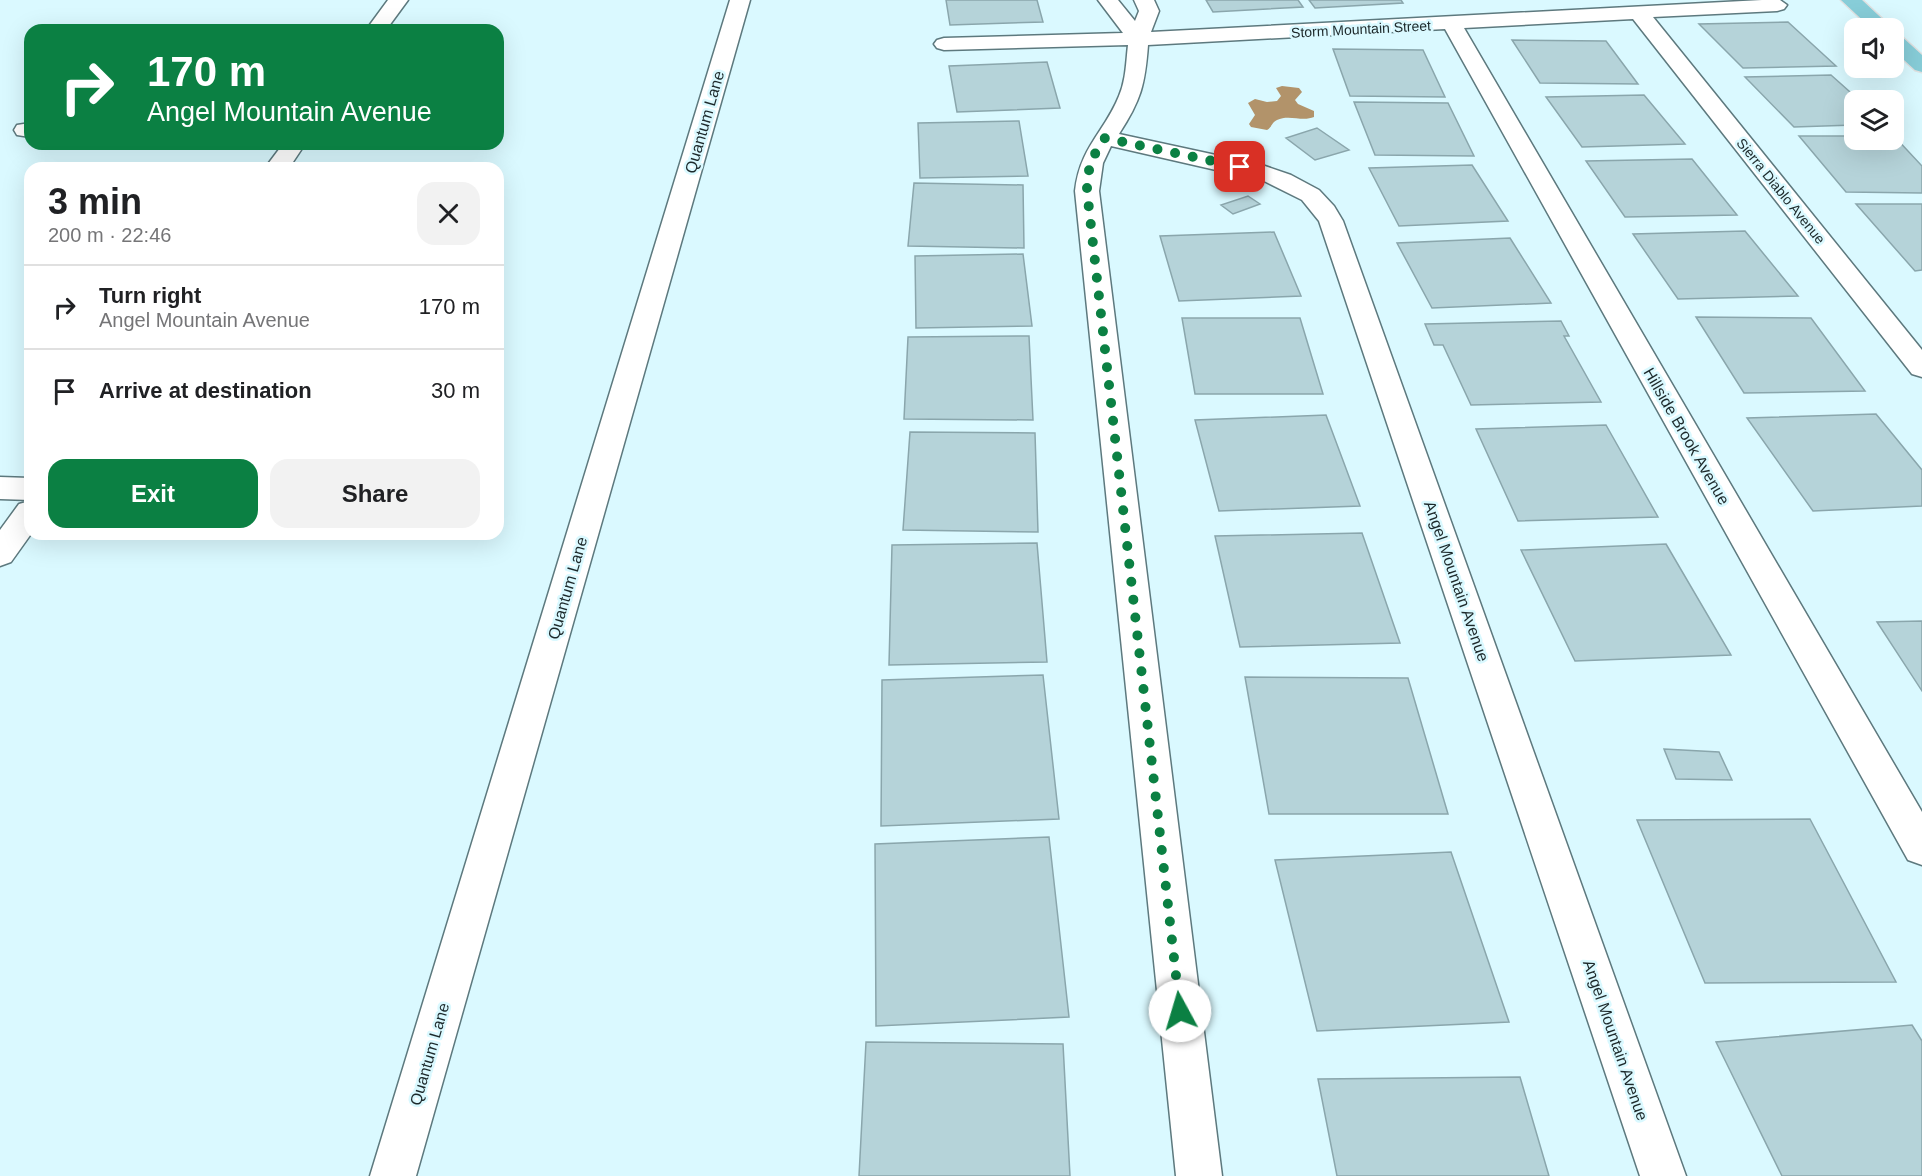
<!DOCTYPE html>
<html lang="en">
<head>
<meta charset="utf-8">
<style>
	:root { --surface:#fff; --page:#f2f2f2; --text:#202124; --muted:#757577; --line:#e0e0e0; --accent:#0b8043 }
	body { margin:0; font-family:Arial,sans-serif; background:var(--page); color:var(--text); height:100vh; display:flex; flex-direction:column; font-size:22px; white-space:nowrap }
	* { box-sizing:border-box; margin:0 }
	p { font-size:20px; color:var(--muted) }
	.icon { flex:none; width:33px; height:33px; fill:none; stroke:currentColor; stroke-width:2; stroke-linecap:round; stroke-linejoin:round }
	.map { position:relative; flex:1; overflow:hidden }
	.panel { position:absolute; left:24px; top:162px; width:480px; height:378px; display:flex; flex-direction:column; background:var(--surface); border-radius:18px; box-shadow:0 6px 24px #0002 }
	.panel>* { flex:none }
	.hud { position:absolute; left:24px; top:24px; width:480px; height:126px; border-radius:18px; box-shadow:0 6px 24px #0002; background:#0b8043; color:#fff; overflow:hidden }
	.tools { position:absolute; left:1844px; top:18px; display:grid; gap:12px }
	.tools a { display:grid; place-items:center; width:60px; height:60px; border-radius:12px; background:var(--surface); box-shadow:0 6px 24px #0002; font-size:30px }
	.pin { position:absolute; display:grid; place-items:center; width:51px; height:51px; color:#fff; margin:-26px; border-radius:12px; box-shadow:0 3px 9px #0006 }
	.me { position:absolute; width:66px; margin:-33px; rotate:354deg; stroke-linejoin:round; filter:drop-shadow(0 0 4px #0008) }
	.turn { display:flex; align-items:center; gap:21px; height:126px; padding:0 24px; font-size:27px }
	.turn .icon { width:78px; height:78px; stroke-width:2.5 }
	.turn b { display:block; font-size:42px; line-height:51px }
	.round { display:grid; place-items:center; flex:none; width:63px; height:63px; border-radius:18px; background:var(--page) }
	.head { display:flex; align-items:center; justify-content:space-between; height:102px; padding:0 24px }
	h1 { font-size:36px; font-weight:600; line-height:45px }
	.primary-button { display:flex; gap:12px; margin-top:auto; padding:12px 24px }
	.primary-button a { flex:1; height:69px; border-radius:18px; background:var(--accent); color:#fff; font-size:24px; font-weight:600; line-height:69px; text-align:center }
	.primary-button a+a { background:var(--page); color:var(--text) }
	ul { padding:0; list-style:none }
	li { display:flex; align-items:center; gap:18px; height:84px; padding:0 24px; border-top:2px solid var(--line) }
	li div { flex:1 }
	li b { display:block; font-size:22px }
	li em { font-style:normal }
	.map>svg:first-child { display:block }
</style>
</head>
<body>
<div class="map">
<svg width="1922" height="1176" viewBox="0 0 1922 1176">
	<rect width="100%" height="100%" fill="#daf9ff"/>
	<!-- water -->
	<path fill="#b2936a" d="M 1282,86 L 1299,88 L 1302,92 L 1295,100 L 1298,104 L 1314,111 L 1314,117 C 1302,122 1289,114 1277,120 C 1272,122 1272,127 1267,130 L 1251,127 L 1249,124 L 1255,115 L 1248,103 L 1255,99 L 1267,102 L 1277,101 L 1281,96 L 1276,88 Z"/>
	<!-- building -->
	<path fill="#b5d3d9" stroke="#8aa6ac" stroke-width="1.5" d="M 946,0 L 1037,0 L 1043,22 L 950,25 Z
		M 1206,0 L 1298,0 L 1303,7 L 1213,12 Z
		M 1309,0 L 1401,0 L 1403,3 L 1315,8 Z
		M 1788,22 L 1836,66 L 1743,68 L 1699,24 Z
		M 1512,40 L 1606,41 L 1638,84 L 1540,83 Z
		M 1333,49 L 1423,50 L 1445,97 L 1350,96 Z
		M 1047,62 L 1060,108 L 957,112 L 949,66 Z
		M 1831,75 L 1859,100 L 1854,100 L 1854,125 L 1794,127 L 1745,77 Z
		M 1644,95 L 1685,144 L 1582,147 L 1546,97 Z
		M 1354,102 L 1448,103 L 1474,156 L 1375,155 Z
		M 1019,121 L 1028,176 L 920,178 L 918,123 Z
		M 1317,128 L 1349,150 L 1315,160 L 1286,138 Z
		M 1799,136 L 1854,136 L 1854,140 L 1893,140 L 1894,136 L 1922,166 L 1922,193 L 1846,192 Z
		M 1692,159 L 1737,215 L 1625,217 L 1586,161 Z
		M 1472,165 L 1508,221 L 1399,226 L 1369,168 Z
		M 914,183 L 1023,185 L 1024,248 L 908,246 Z
		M 1248,196 L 1260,204 L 1233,214 L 1221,205 Z
		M 1856,204 L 1922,204 L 1922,270 L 1915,271 Z
		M 1745,231 L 1798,296 L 1678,299 L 1633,234 Z
		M 1274,232 L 1301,296 L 1179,301 L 1160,236 Z
		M 1510,238 L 1551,303 L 1432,308 L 1397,243 Z
		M 1023,254 L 1032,326 L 916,328 L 915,256 Z
		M 1696,317 L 1811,318 L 1865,391 L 1744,393 Z
		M 1182,318 L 1300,318 L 1323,394 L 1195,394 Z
		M 1561,321 L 1569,336 L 1564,336 L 1601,402 L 1471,405 L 1443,345 L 1434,345 L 1425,324 Z
		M 1029,336 L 1033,420 L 904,419 L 908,337 Z
		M 1876,414 L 1922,470 L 1922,506 L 1813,511 L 1747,418 Z
		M 1326,415 L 1360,506 L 1219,511 L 1195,420 Z
		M 1606,425 L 1658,517 L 1518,521 L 1476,429 Z
		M 910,432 L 1035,433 L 1038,532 L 903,530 Z
		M 1362,533 L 1400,643 L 1240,647 L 1215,536 Z
		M 1037,543 L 1047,662 L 889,665 L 892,545 Z
		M 1666,544 L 1731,655 L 1575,661 L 1521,550 Z
		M 1922,621 L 1922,691 L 1877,622 Z
		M 1043,675 L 1059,819 L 881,826 L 882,680 Z
		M 1245,677 L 1408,678 L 1448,814 L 1269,814 Z
		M 1664,749 L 1719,752 L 1732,780 L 1676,779 Z
		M 1810,819 L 1896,982 L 1705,983 L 1637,820 Z
		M 1049,837 L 1069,1017 L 876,1026 L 875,844 Z
		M 1451,852 L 1509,1022 L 1317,1031 L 1275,860 Z
		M 1912,1025 L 1922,1041 L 1922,1176 L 1782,1176 L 1716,1042 Z
		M 866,1042 L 1063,1044 L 1070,1176 L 859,1176 Z
		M 1520,1077 L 1549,1176 L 1337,1176 L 1318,1079 Z"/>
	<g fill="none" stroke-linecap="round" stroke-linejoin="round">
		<defs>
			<path id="minor" d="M 388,0 L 408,0 L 386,30 L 366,30 Z
				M 730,0 L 750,0 L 416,1176 L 370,1176 Z
				M 1098,0 L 1118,0 L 1135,21 L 1139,11 L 1134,0 L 1154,0 L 1159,11 L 1151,32 L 1762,0 L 1780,0 L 1787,5 L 1784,9 L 1777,11 L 1653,17 L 1922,350 L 1922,377 L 1912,374 L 1633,19 L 1464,28 L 1922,812 L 1922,865 L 1908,860 L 1445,29 L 1148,45 C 1145,85 1141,100 1119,134 L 1262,165 L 1291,175 L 1319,190 L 1334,206 L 1343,221 L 1686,1176 L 1640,1176 L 1319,221 L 1302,200 L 1264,181 L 1111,146 L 1103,163 L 1099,191 L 1222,1176 L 1176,1176 L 1075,191 C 1080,147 1104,133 1119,96 C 1126,80 1126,62 1128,45 L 944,50 L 937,48 L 934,44 L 937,40 L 944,38 L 1123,33 Z
				M 30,123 L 30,137 L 17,135 L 14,130 L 17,125 Z
				M 283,144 L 305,144 L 289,168 L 265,168 Z
				M 0,477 L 30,478 L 30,500 L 0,499 Z
				M 30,501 L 31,534 L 11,562 L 0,566 L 0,530 L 19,504 Z"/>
			<path id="major" d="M 1841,0 L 1862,0 L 1892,28 L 1871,28 Z
				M 1893,33 L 1900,35 L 1922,55 L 1922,72 L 1915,70 L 1893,50 Z"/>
		</defs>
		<!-- minor casing -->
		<use href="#minor" stroke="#5d797e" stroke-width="3"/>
		<!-- major casing -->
		<use href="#major" stroke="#dfe1e1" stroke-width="3"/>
		<!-- minor -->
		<use href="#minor" fill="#fff" fill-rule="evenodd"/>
		<!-- major -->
		<use href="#major" fill="#87cdd8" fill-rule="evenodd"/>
	</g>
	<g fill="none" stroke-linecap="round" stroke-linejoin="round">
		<!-- route -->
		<path stroke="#0b8043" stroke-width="10" stroke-dasharray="0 18" d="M 1180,1011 L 1087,191 C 1087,169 1092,156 1105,138 L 1240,167"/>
	</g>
	<g text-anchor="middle" stroke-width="5" stroke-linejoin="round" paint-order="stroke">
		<!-- far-street labels -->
		<g font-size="14" fill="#1d292b" stroke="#daf9ff">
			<text transform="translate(1361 29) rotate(-3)" y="5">Storm Mountain Street</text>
			<text transform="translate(1781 191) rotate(51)" y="5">Sierra Diablo Avenue</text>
		</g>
		<!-- street labels -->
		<g font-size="16" fill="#1d292b" stroke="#daf9ff">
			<text transform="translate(704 122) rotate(-74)" y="6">Quantum Lane</text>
			<text transform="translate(1687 436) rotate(60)" y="6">Hillside Brook Avenue</text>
			<text transform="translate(1457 581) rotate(71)" y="6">Angel Mountain Avenue</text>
			<text transform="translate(567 588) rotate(-74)" y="6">Quantum Lane</text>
			<text transform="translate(1616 1040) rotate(71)" y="6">Angel Mountain Avenue</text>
			<text transform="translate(429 1054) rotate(-74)" y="6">Quantum Lane</text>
		</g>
	</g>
</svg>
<div class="tools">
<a><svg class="icon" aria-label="sound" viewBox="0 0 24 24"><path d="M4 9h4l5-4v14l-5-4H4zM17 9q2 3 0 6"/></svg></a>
<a><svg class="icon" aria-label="layers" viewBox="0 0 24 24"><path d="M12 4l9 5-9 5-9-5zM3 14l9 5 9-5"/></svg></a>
</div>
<div class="pin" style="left:1240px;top:167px;background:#d93025"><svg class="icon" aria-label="arrive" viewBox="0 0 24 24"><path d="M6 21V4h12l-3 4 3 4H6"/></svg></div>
<svg class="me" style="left:1180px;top:1011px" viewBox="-20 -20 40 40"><circle r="19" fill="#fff"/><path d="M0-13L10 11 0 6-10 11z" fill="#0b8043"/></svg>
<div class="hud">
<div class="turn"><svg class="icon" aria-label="right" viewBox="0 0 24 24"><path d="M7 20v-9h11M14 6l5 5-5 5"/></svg><div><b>170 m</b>Angel Mountain Avenue</div></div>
</div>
<section class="panel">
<div class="head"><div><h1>3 min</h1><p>200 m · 22:46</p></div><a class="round"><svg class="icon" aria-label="close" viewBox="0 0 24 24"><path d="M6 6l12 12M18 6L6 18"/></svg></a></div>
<ul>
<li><svg class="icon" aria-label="right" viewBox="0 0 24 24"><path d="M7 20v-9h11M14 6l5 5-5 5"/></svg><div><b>Turn right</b><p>Angel Mountain Avenue</p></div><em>170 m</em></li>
<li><svg class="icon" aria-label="arrive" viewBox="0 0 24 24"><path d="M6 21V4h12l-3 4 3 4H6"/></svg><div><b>Arrive at destination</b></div><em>30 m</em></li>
</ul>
<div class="primary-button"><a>Exit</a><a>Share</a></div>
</section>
</div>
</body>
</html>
